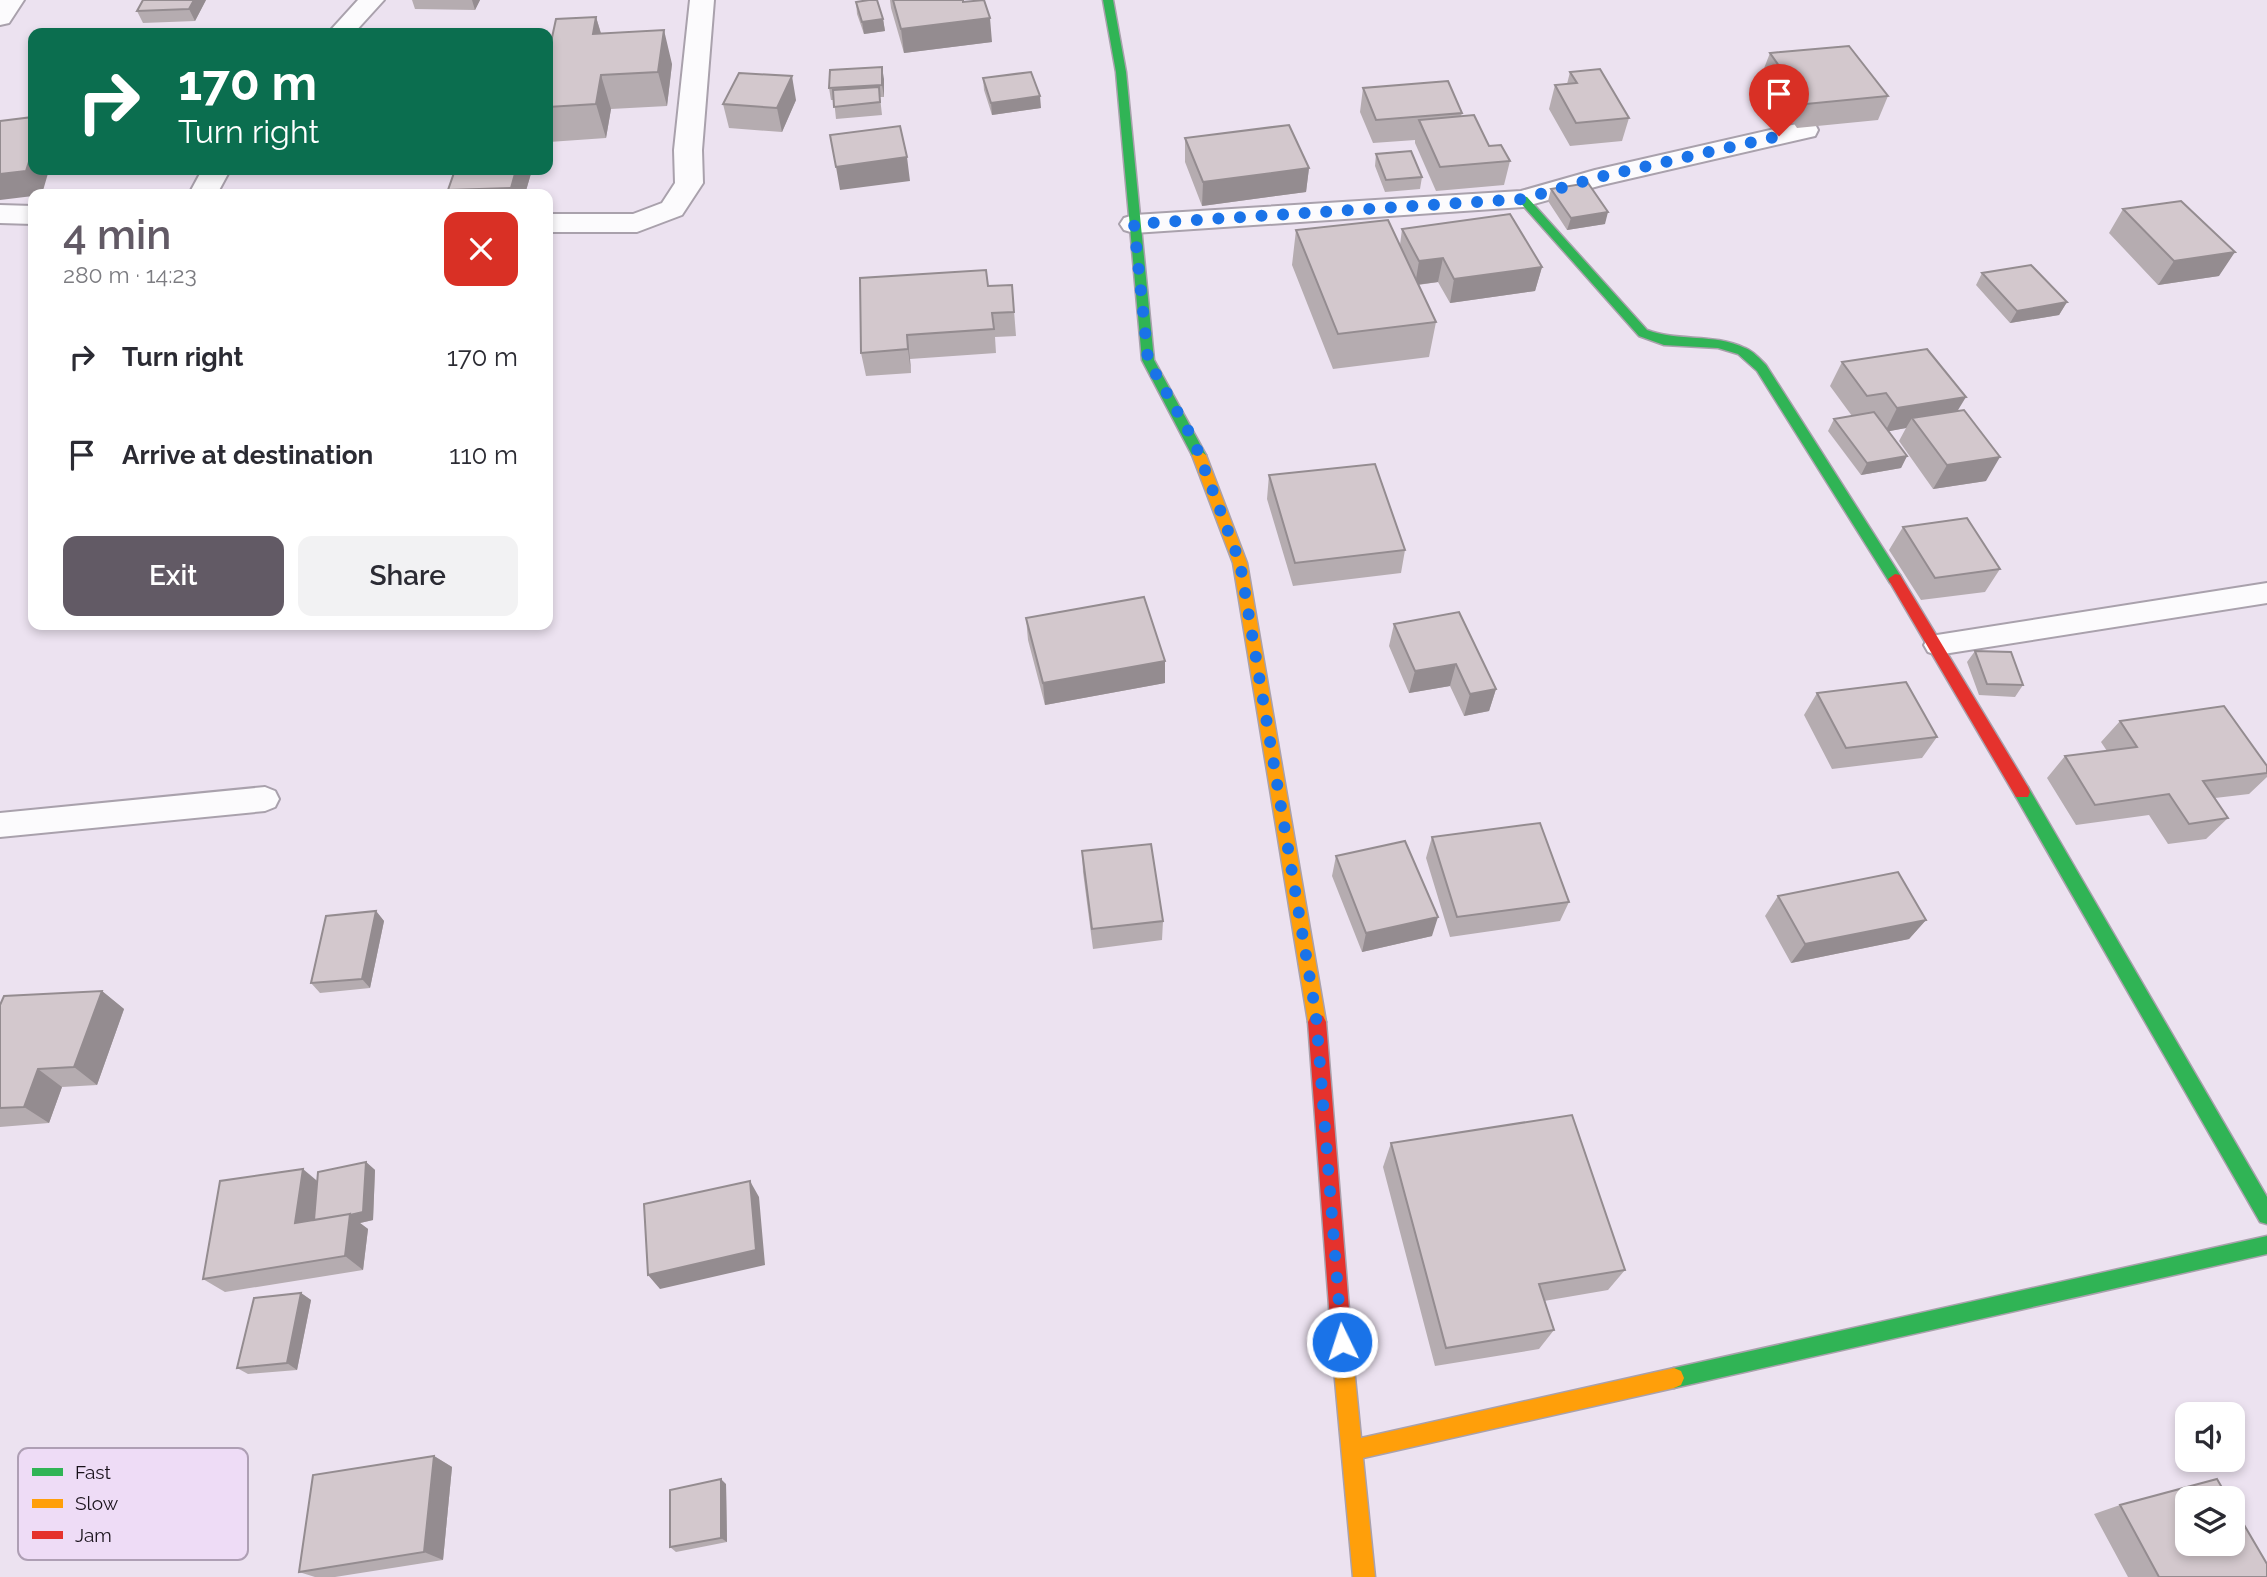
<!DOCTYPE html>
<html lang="en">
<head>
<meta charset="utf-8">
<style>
	:root { --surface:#fff; --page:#f2f2f3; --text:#2b2b33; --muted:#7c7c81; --accent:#625a65 }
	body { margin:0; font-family:Raleway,sans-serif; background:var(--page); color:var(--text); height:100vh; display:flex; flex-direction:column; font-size:26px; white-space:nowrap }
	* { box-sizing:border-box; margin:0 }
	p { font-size:23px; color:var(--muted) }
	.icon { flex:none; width:38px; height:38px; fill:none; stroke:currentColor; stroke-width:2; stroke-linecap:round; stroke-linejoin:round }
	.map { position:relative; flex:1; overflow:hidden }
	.side { position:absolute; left:28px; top:189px; width:525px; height:441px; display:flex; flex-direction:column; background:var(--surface); border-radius:14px; box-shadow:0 4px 10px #0003 }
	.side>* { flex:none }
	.top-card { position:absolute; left:28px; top:28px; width:525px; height:147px; border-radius:14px; box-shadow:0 4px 10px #0003; background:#0b6e4f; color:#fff; overflow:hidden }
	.fabs { position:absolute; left:2175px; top:1402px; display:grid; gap:14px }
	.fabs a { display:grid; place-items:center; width:70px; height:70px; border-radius:14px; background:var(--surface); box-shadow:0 4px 10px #0003; font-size:35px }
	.pin { position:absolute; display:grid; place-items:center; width:60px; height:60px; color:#fff; margin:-72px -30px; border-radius:50% 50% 50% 0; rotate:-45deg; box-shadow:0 0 7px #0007 }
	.pin .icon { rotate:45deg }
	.me { position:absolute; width:77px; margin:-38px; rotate:356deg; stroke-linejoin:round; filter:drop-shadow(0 0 5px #0008) }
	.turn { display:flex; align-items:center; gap:24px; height:147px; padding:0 35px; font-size:32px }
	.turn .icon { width:91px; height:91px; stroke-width:2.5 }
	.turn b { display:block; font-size:49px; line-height:60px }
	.round { display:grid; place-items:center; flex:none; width:74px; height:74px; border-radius:14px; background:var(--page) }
	.headline { display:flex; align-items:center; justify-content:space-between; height:119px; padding:0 35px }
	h1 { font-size:42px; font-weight:600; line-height:52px; color:var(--accent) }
	.cta { display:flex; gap:14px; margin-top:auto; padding:14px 35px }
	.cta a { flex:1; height:80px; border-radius:14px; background:var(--accent); color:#fff; font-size:28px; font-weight:600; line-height:80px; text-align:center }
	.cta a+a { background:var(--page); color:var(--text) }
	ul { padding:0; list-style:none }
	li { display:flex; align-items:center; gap:21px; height:98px; padding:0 35px }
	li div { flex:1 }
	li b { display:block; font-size:26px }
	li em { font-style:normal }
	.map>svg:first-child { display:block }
</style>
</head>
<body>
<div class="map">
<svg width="2267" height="1577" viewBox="0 0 2267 1577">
	<rect width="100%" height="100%" fill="#ece2f0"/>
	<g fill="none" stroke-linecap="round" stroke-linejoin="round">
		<defs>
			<path id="lane" d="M 2267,583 L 2267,603 L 1937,655 L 1928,652 L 1924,645 L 1928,638 L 1937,635 Z
				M 265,787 L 275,791 L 279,799 L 275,807 L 265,811 L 0,837 L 0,813 Z"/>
			<path id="street" d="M 0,0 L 24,0 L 9,23 L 0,25 Z
				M 358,0 L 384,0 L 354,33 L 328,33 Z
				M 690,0 L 714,0 L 702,150 L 703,183 L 682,215 L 637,232 L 548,232 L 548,214 L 633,214 L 662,203 L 675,183 L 674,150 Z
				M 1805,122 L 1815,124 L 1818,130 L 1815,136 L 1602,185 L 1523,207 L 1134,233 L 1124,230 L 1120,224 L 1124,218 L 1134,215 L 1521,191 L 1595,170 Z
				M 202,170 L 230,170 L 217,194 L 189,194 Z
				M 0,205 L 33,206 L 33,224 L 0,223 Z"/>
			<path id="fast" d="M 1103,0 L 1113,0 L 1126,72 L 1154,360 L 1206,455 L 1199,460 L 1192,455 L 1142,360 L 1116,72 Z
				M 1523,196 L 1527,197 L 1647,330 C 1679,342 1714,333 1745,348 C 1753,351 1760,359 1766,365 L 1900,575 L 1902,579 L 1900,583 L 1890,583 L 1757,371 L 1738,354 L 1718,348 L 1664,345 L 1639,336 L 1519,201 L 1517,199 Z
				M 2022,786 L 2028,787 L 2267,1197 L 2267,1224 L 2260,1222 L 2016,797 L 2014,792 L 2016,787 Z
				M 2267,1236 L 2267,1254 L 1674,1388 L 1667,1385 L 1664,1378 L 1667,1371 L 1674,1368 Z"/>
			<path id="slow" d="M 1199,450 L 1206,455 L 1247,563 L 1326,1022 L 1323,1028 L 1317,1030 L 1311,1028 L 1308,1022 L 1233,563 L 1192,455 Z
				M 1342,1337 L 1349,1340 L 1352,1347 L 1361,1438 L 1674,1368 L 1681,1371 L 1684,1378 L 1681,1385 L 1674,1388 L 1363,1458 L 1375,1577 L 1353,1577 L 1332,1347 L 1335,1340 Z"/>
			<path id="jam" d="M 1895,574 L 1900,575 L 2028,787 L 2030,792 L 2028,797 L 2016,797 L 1888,579 Z
				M 1317,1014 L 1323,1016 L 1326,1022 L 1352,1347 L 1349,1354 L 1342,1357 L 1335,1354 L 1332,1347 L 1308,1022 L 1311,1016 Z"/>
		</defs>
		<!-- lane casing -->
		<use href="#lane" stroke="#a9a1ac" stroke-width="4"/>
		<!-- street casing -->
		<use href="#street" stroke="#a9a1ac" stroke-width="4"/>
		<!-- fast casing -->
		<use href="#fast" stroke="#a9a1ac" stroke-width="3"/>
		<!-- slow casing -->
		<use href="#slow" stroke="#a9a1ac" stroke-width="3"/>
		<!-- jam casing -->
		<use href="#jam" stroke="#a9a1ac" stroke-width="3"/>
		<!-- lane -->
		<use href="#lane" fill="#fcfbfd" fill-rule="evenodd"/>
		<!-- street -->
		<use href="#street" fill="#fcfbfd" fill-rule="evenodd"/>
		<!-- fast -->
		<use href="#fast" fill="#30b455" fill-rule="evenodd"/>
		<!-- slow -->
		<use href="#slow" fill="#ff9f0a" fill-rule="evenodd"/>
		<!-- jam -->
		<use href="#jam" fill="#e5322d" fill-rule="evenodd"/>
	</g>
	<!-- wall -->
	<path fill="#b5acb0" d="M 206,0 L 195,21 L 143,23 L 137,11 Z
		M 412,0 L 480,0 L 475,10 L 415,9 Z
		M 890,0 L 963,0 L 992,42 L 904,53 L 891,8 Z
		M 856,2 L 883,19 L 885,31 L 864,34 L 857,14 Z
		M 596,17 L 601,33 L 672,64 L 667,106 L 611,109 L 606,138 L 549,142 L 548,56 Z
		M 1770,53 L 1888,96 L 1878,120 L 1797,128 L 1761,76 Z
		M 1570,72 L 1629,118 L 1622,141 L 1570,146 L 1549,109 L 1555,85 L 1567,84 Z
		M 983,78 L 1041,108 L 992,115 L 984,90 Z
		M 884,79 L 884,97 L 880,97 L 882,115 L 836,119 L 834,100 L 831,100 L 829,88 Z
		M 1363,88 L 1462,113 L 1461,116 L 1489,146 L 1510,161 L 1504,185 L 1436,191 L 1415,143 L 1415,140 L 1373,143 L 1360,112 Z
		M 796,100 L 782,132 L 729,128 L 723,104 Z
		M 1185,138 L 1309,168 L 1306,192 L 1202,206 L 1185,162 Z
		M 1376,154 L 1422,177 L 1420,189 L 1385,192 L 1375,166 Z
		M 532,170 L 525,194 L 450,194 L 448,190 Z
		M 1551,189 L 1605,224 L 1567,230 L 1548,201 Z
		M 2123,209 L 2219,276 L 2158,285 L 2109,233 Z
		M 1402,229 L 1542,267 L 1535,291 L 1450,303 L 1438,282 L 1418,285 L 1436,322 L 1429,357 L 1333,369 L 1292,265 L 1296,230 L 1400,245 Z
		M 1982,273 L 2067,302 L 2059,315 L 2010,323 L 1976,285 Z
		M 1012,285 L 1016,336 L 995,337 L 996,353 L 910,359 L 911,373 L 866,376 L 861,353 L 988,286 Z
		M 1842,362 L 1958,411 L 1986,481 L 1933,489 L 1899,441 L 1906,428 L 1889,431 L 1907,456 L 1901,468 L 1861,475 L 1828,431 L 1834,419 L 1852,416 L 1830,386 Z
		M 1269,475 L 1405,550 L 1401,573 L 1293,586 L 1267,499 Z
		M 1903,527 L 2000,569 L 1985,592 L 1921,600 L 1889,550 Z
		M 1026,618 L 1165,661 L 1165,683 L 1045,705 L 1028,640 Z
		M 1394,624 L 1496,689 L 1489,711 L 1464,716 L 1450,686 L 1409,693 L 1389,646 Z
		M 1975,651 L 2023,685 L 2015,697 L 1979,695 L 1967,662 Z
		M 1817,693 L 1937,737 L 1922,758 L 1832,769 L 1804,715 Z
		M 2120,721 L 2267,766 L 2267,777 L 2249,794 L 2215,798 L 2228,818 L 2206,839 L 2168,844 L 2149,815 L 2076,825 L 2047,778 L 2065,756 L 2107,751 L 2101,742 Z
		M 1432,837 L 1569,902 L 1560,921 L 1450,937 L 1426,858 Z
		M 1082,851 L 1163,921 L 1162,940 L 1093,949 L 1083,872 Z
		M 1336,856 L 1432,936 L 1362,952 L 1332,876 Z
		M 1778,896 L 1926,920 L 1909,939 L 1791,963 L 1765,916 Z
		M 376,911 L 384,921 L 370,988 L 320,993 L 311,983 Z
		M 102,991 L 124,1009 L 97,1085 L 62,1087 L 49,1123 L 0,1127 L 0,1005 Z
		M 1391,1143 L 1625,1270 L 1608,1290 L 1544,1301 L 1554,1330 L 1539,1349 L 1435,1366 L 1383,1167 Z
		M 366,1162 L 375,1170 L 373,1220 L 360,1223 L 368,1229 L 363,1270 L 225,1292 L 203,1279 L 318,1181 Z
		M 301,1293 L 311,1300 L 297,1370 L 248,1374 L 237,1368 Z
		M 434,1456 L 452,1467 L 443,1560 L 335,1577 L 315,1577 L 299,1572 Z
		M 726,1484 L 727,1542 L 676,1552 L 670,1547 Z
		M 2120,1505 L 2267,1577 L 2128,1577 L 2094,1514 Z"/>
	<!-- shaded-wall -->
	<path fill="#948c90" d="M 194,0 L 206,0 L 195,21 L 189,9 Z
		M 472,0 L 480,0 L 475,10 Z
		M 596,17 L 606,51 L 593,34 Z
		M 990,18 L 992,42 L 904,53 L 901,29 Z
		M 883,19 L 885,31 L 864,34 L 862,22 Z
		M 664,30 L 672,64 L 667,106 L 658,72 Z
		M 882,67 L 884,79 L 884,97 L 882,85 Z
		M 601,75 L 611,109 L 606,138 L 596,104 Z
		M 792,76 L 796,100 L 782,132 L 777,108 Z
		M 1040,96 L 1041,108 L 992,115 L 991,103 Z
		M 33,149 L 33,170 L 49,170 L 42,194 L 33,194 L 33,196 L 0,200 L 0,174 Z
		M 907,157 L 910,181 L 840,190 L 836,167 Z
		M 1309,168 L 1306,192 L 1202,206 L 1203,182 Z
		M 516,170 L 532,170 L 525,194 L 513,194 L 511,188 Z
		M 1608,212 L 1605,224 L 1567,230 L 1571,218 Z
		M 2235,252 L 2219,276 L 2158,285 L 2174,261 Z
		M 1443,258 L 1438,282 L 1415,285 L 1419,261 Z
		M 1542,267 L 1535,291 L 1450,303 L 1454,279 Z
		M 2067,302 L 2059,315 L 2010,323 L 2017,311 Z
		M 907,335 L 910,359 L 911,373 L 908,349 Z
		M 1966,397 L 1952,420 L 1912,418 L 1906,428 L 1885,432 L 1897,408 Z
		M 1907,456 L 1901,468 L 1861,475 L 1867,463 Z
		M 2000,457 L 1986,481 L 1933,489 L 1947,465 Z
		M 1165,661 L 1165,683 L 1045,705 L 1043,683 Z
		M 1456,664 L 1450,686 L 1409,693 L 1415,671 Z
		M 1496,689 L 1489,711 L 1464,716 L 1470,694 Z
		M 376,911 L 384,921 L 370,988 L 362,979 Z
		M 1438,917 L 1432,936 L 1362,952 L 1366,933 Z
		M 1926,920 L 1909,939 L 1791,963 L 1805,944 Z
		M 102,991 L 124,1009 L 97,1085 L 74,1067 Z
		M 38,1069 L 62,1087 L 49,1123 L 24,1107 Z
		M 366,1162 L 375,1170 L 373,1220 L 360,1223 L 368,1229 L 363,1270 L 345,1256 L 295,1223 L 303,1169 L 322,1185 Z
		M 750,1181 L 759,1197 L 765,1265 L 660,1289 L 648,1275 Z
		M 301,1293 L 311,1300 L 297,1370 L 287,1363 Z
		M 434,1456 L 452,1467 L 443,1560 L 424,1552 Z
		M 721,1479 L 726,1484 L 727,1542 L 721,1538 Z"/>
	<!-- building -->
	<path fill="#d3c8cd" stroke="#948c90" stroke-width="2" d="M 143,0 L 194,0 L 189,9 L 137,11 Z
		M 869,0 L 877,0 L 883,19 L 862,22 L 856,2 Z
		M 893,0 L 963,0 L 963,2 L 984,0 L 990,18 L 901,29 Z
		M 596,17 L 593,34 L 664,30 L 658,72 L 601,75 L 596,104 L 548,107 L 548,56 L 556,19 Z
		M 1849,46 L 1888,96 L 1806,104 L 1770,53 Z
		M 882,67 L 882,85 L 829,88 L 830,70 Z
		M 1600,69 L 1629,118 L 1576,123 L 1555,85 L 1577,83 L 1570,72 Z
		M 1031,72 L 1040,96 L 991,103 L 983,78 Z
		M 739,73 L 792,76 L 777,108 L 723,104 Z
		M 1448,81 L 1462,113 L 1376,120 L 1363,88 Z
		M 879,87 L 880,102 L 834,107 L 833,90 Z
		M 1474,115 L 1489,146 L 1501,145 L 1510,161 L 1440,167 L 1419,120 Z
		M 33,117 L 33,149 L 26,171 L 0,174 L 0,121 Z
		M 1289,125 L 1309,168 L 1203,182 L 1185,138 Z
		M 900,126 L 907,157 L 836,167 L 830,135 Z
		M 1411,151 L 1422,177 L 1386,180 L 1376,154 Z
		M 455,170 L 516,170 L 511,188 L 448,190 Z
		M 1588,183 L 1608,212 L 1571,218 L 1551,189 Z
		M 2181,201 L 2235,252 L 2174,261 L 2123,209 Z
		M 1510,214 L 1542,267 L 1454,279 L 1443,258 L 1419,261 L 1402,229 Z
		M 1388,220 L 1436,322 L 1338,334 L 1296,230 Z
		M 2031,265 L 2067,302 L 2017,311 L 1982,273 Z
		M 986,270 L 988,286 L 1012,285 L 1014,312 L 992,313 L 994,329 L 907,335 L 908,349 L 861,353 L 860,278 Z
		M 1927,349 L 1966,397 L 1897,408 L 1886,393 L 1867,396 L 1842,362 Z
		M 1964,410 L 2000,457 L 1947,465 L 1912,418 Z
		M 1874,412 L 1907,456 L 1867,463 L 1834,419 Z
		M 1375,464 L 1405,550 L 1295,563 L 1269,475 Z
		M 1967,518 L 2000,569 L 1935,578 L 1903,527 Z
		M 1144,597 L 1165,661 L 1043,683 L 1026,618 Z
		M 1459,612 L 1496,689 L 1470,694 L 1456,664 L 1415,671 L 1394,624 Z
		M 1975,651 L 2011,652 L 2023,685 L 1987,684 Z
		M 1906,682 L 1937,737 L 1846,748 L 1817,693 Z
		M 2224,706 L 2267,766 L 2267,773 L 2203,781 L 2228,818 L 2189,824 L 2169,794 L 2095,805 L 2065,756 L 2137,747 L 2120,721 Z
		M 1540,823 L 1569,902 L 1457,917 L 1432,837 Z
		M 1405,841 L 1438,917 L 1366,933 L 1336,856 Z
		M 1151,844 L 1163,921 L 1092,929 L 1082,851 Z
		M 1898,872 L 1926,920 L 1805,944 L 1778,896 Z
		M 376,911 L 362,979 L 311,983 L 326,916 Z
		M 102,991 L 74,1067 L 38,1069 L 24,1107 L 0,1108 L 0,1005 L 4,996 Z
		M 1572,1115 L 1625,1270 L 1539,1284 L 1554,1330 L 1446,1348 L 1391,1143 Z
		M 366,1162 L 363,1212 L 350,1215 L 350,1214 L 314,1220 L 318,1172 Z
		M 303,1169 L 295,1223 L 350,1214 L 345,1256 L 203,1279 L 220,1181 Z
		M 750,1181 L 756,1250 L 648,1275 L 644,1204 Z
		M 301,1293 L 287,1363 L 237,1368 L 254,1298 Z
		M 434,1456 L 424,1552 L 299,1572 L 313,1475 Z
		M 721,1479 L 721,1538 L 670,1547 L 670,1490 Z
		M 2217,1479 L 2228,1498 L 2188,1498 L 2188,1544 L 2233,1544 L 2233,1506 L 2267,1564 L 2267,1577 L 2159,1577 L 2120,1505 Z"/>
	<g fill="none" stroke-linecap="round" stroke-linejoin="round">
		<!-- route -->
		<path stroke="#1a73e8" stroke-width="12" stroke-dasharray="0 21.6" d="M 1342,1342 L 1316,1015 L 1240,563 L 1194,441 L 1148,360 L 1134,224 L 1523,199 L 1595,178 L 1779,136"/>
	</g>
	<!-- legend -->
	<rect x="18" y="1448" width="230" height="112" rx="10" fill="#eedcf6" stroke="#ae9fb4" stroke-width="2"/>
	<rect x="32" y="1468" width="31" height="8" fill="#30b455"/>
	<rect x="32" y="1499" width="31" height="9" fill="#ff9f0a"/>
	<rect x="32" y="1531" width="31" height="8" fill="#e5322d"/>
	<g font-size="19" fill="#18111a">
		<text x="75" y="1479">Fast</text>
		<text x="75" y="1510">Slow</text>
		<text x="75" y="1542">Jam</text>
	</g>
</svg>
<div class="fabs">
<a><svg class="icon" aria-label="sound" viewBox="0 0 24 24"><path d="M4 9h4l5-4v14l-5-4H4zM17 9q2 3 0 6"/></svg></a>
<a><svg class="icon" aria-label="layers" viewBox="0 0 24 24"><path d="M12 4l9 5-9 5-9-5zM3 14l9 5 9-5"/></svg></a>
</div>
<div class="pin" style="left:1779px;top:136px;background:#d93025"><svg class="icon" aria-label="arrive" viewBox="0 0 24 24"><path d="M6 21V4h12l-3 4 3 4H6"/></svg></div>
<svg class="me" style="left:1342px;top:1342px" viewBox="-20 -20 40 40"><circle r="17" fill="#1a73e8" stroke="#fff" stroke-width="3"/><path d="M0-11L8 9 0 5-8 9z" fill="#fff"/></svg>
<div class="top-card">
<div class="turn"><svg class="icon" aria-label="right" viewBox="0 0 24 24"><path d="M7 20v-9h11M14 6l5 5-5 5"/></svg><div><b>170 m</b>Turn right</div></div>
</div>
<section class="side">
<div class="headline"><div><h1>4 min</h1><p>280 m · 14:23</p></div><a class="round" style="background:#d93025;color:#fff"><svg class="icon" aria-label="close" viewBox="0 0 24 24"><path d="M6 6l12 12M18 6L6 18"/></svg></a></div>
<ul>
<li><svg class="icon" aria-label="right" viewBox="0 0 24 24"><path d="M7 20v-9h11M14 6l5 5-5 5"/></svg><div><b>Turn right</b></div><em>170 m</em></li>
<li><svg class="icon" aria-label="arrive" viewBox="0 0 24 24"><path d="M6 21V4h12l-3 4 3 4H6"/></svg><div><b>Arrive at destination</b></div><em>110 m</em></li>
</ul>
<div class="cta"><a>Exit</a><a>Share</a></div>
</section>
</div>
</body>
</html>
